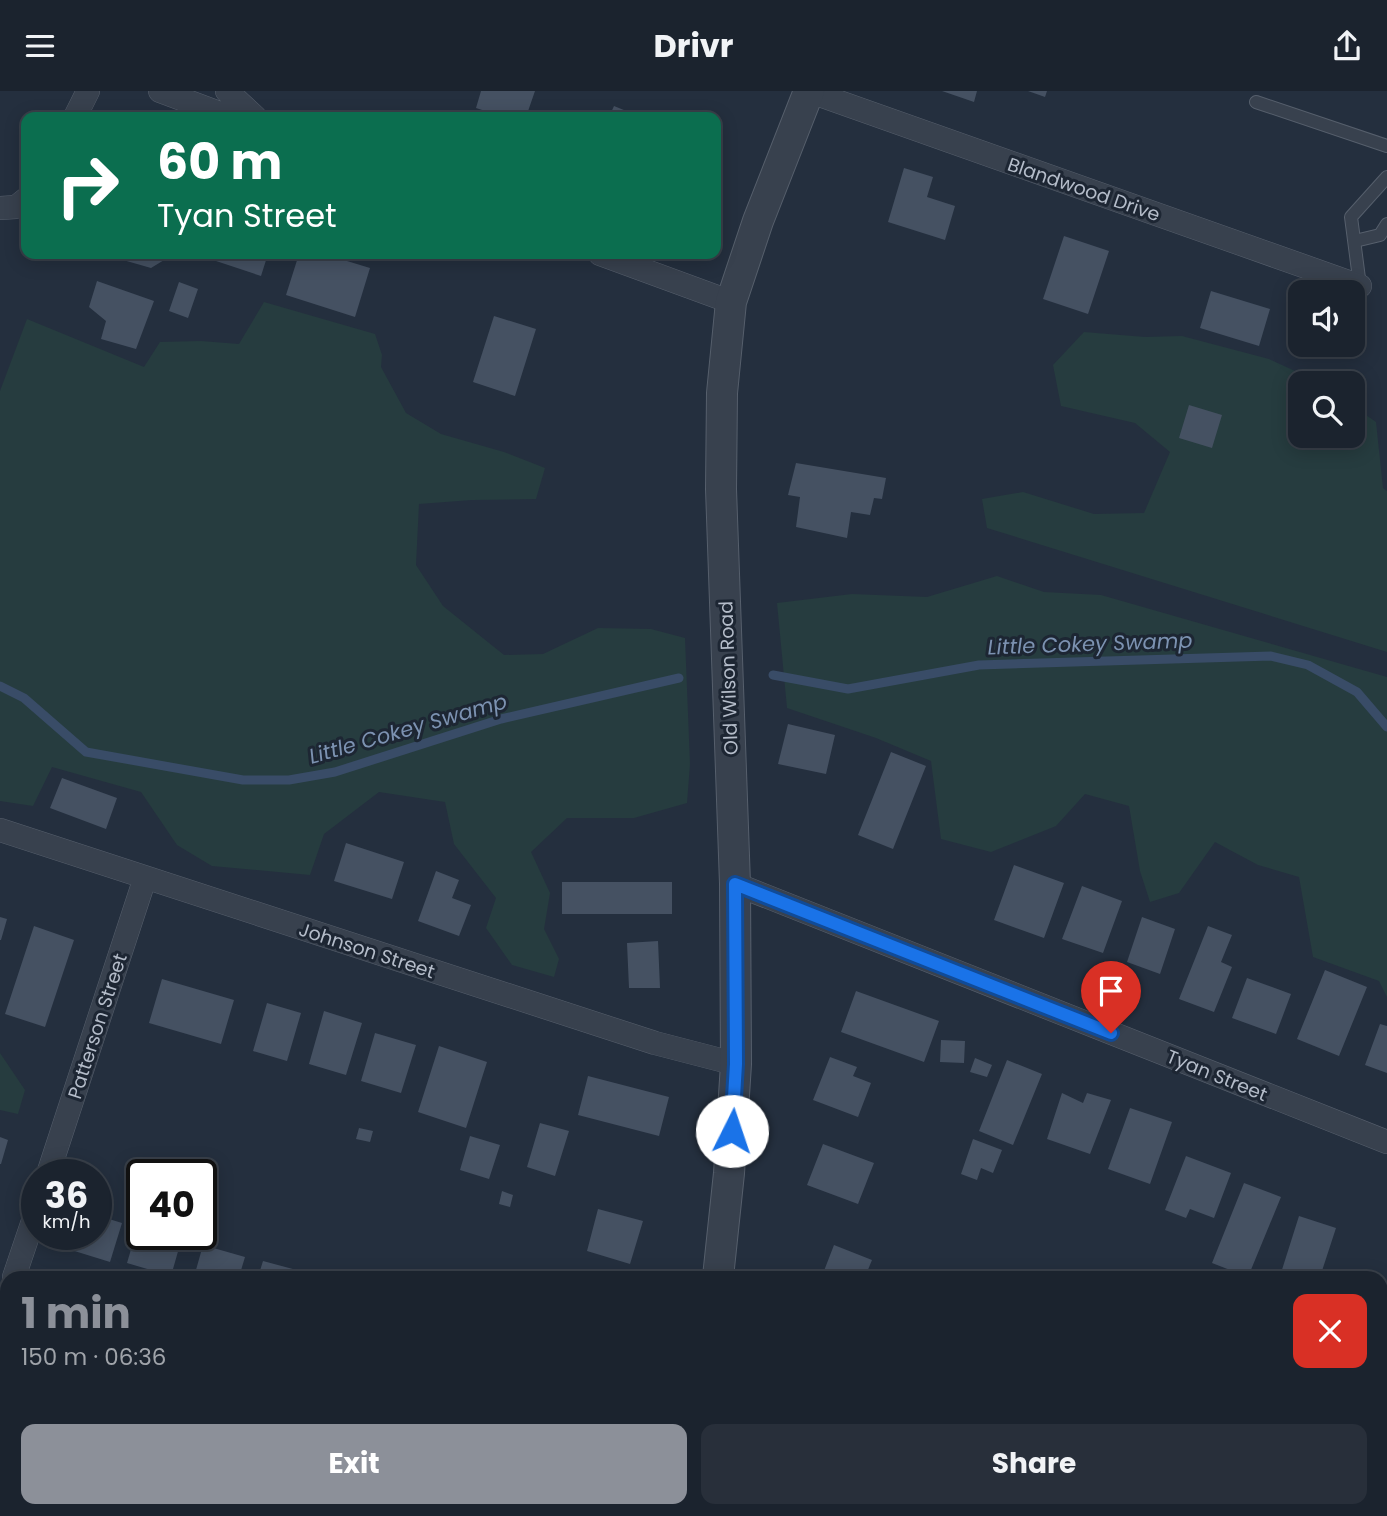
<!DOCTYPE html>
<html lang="en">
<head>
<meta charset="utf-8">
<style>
	:root { --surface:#1b232e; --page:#282f3a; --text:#f1f3f6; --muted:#a0a4aa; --line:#39404a; --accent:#8c9099 }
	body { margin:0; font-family:Poppins,sans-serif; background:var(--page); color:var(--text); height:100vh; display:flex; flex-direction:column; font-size:26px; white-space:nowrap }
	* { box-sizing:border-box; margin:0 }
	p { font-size:23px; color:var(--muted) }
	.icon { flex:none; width:38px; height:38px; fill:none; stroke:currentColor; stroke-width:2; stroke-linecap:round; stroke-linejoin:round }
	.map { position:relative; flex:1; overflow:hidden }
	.drawer { position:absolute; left:0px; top:1180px; width:1388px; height:247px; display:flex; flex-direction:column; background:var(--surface); border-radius:21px 21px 0 0; box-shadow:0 4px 18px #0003,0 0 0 2px var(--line) }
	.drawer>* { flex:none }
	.hud { position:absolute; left:21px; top:21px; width:700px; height:147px; border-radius:14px; box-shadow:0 4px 18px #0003,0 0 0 2px var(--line); background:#0b6e4f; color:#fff; overflow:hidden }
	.buttons { position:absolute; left:1288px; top:189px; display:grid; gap:14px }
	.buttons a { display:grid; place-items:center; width:77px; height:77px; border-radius:14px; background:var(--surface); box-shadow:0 4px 18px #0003,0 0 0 2px var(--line); font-size:35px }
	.speed { position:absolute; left:21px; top:1068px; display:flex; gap:14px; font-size:35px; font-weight:700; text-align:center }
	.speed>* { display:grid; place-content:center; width:91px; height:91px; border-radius:50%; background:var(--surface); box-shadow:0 4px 18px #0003,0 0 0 2px var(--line); line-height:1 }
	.speed small { font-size:18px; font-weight:400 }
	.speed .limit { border:4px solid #111; border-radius:10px; background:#fff; color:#111 }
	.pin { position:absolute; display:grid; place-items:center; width:60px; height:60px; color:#fff; margin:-72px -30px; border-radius:50% 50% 50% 0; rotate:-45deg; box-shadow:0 0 7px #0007 }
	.pin .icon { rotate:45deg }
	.me { position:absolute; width:77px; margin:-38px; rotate:4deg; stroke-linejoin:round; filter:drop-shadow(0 0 5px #0008) }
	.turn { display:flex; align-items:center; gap:24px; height:147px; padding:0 21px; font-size:32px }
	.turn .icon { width:91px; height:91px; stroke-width:2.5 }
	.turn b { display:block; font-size:49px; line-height:60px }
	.round { display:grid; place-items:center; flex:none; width:74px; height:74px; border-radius:14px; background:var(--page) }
	.summary { display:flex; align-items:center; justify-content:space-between; height:119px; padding:0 21px }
	h1 { font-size:42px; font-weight:700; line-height:52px; color:var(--accent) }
	.cta { display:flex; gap:14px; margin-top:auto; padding:14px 21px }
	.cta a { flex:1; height:80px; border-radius:14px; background:var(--accent); color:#fff; font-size:28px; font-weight:700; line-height:80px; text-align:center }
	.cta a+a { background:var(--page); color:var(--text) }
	header { display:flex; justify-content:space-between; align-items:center; height:91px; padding:0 21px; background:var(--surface); font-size:32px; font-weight:700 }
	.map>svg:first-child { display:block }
</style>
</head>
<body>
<header><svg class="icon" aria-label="menu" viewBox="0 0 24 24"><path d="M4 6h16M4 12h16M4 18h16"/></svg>Drivr<svg class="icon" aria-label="share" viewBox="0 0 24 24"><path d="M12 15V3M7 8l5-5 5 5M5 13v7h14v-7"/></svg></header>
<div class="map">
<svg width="1387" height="1425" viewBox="0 0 1387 1425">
	<rect width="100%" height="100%" fill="#242f3e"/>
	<!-- green -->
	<path fill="#263c3f" d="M 264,211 L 375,243 L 382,264 L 381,276 L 406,322 L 441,343 L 504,361 L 545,377 L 536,408 L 472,409 L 419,413 L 416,474 L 443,515 L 504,564 L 543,563 L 598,537 L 651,538 L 685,547 L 690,673 L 687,712 L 634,727 L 567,727 L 531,761 L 550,802 L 544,838 L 559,868 L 554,886 L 512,874 L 486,837 L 496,807 L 454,753 L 445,711 L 379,701 L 324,743 L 310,784 L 212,775 L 177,754 L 141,701 L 52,676 L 33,715 L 0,710 L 0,300 L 27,228 L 144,276 L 160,251 L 201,250 L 239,253 Z
		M 1084,241 L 1145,246 L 1182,245 L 1269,268 L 1319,291 L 1321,292 L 1300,292 L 1300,345 L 1353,345 L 1353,315 L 1376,331 L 1383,397 L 1387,400 L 1387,561 L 987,437 L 982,408 L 1023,401 L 1094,423 L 1144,422 L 1170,361 L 1135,332 L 1061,315 L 1053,274 Z
		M 997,485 L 1044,501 L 1101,504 L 1387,586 L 1387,906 L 1379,890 L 1313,866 L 1299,786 L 1258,774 L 1215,751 L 1179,802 L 1150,811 L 1140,780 L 1129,715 L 1085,703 L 1056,735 L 991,761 L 941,748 L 931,670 L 876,647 L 787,617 L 777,512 L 852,503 L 927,506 Z
		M 0,962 L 25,999 L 18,1023 L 0,1019 Z
		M 7,1376 L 7,1419 L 113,1419 L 112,1425 L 0,1425 L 0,1378 Z"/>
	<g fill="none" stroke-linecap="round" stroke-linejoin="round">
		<!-- stream -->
		<path stroke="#394c67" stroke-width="9" d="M 773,584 L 848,598 L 979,574 L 1271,565 L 1308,574 L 1357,601 L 1387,636
			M 0,595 L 24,607 L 86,661 L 243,689 L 289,689 L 335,681 L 501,628 L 679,587"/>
	</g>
	<!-- building -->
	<path fill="#455162" d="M 481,0 L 535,0 L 526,26 L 504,26 L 476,17 Z
		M 942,0 L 977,0 L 974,11 Z
		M 1028,0 L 1047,0 L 1045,6 Z
		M 614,15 L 641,26 L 609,26 Z
		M 904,77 L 933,86 L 927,106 L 955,115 L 945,149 L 888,131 Z
		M 1064,145 L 1109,160 L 1088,223 L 1043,208 Z
		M 110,163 L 174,163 L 151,177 L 109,165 Z
		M 215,163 L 268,163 L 261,185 L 213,169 Z
		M 299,163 L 324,163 L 370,177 L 355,226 L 286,204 Z
		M 97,190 L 154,210 L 136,258 L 101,248 L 106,230 L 89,216 Z
		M 179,191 L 198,198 L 188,227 L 169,220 Z
		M 1211,200 L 1270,218 L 1259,255 L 1200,237 Z
		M 494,225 L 536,238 L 515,305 L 473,291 Z
		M 1189,314 L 1222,324 L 1212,357 L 1179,347 Z
		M 796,372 L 886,387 L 882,408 L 874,407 L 870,424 L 851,421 L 847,447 L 796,436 L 800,406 L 788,404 Z
		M 788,633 L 835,644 L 826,683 L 778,673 Z
		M 891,661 L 926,675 L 893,758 L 858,744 Z
		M 62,687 L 117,707 L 106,738 L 50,717 Z
		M 346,752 L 404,771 L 392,808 L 334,790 Z
		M 1014,774 L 1064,792 L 1044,847 L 994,829 Z
		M 436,780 L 459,789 L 452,807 L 471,814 L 459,845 L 418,830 Z
		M 562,791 L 672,791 L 672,823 L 562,823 Z
		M 1082,795 L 1122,810 L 1103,862 L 1062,848 Z
		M 0,826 L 7,828 L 1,849 L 0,849 Z
		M 1142,826 L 1175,838 L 1160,883 L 1127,871 Z
		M 34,835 L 74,849 L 45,936 L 5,923 Z
		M 1208,835 L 1232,844 L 1221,871 L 1232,876 L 1214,921 L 1179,908 Z
		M 658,850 L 660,897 L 629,897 L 627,852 Z
		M 1325,879 L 1367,896 L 1339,965 L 1297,948 Z
		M 1247,887 L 1291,903 L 1276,943 L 1232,927 Z
		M 162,888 L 234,909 L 221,953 L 149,932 Z
		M 856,900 L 939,930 L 924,971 L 841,941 Z
		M 267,912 L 301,922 L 287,970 L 253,960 Z
		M 324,920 L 362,932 L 346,984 L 309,973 Z
		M 1380,933 L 1387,935 L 1387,982 L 1365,974 Z
		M 375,942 L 416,954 L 401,1002 L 361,990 Z
		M 941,949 L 965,950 L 964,972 L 940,971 Z
		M 439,955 L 487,971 L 466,1037 L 418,1021 Z
		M 830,966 L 857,976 L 853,985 L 871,992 L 858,1026 L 813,1009 Z
		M 975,967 L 992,974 L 987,986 L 970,981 Z
		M 1007,969 L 1042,983 L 1013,1054 L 979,1040 Z
		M 588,985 L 669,1006 L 659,1045 L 578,1024 Z
		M 1062,1002 L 1083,1012 L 1087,1002 L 1111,1009 L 1090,1063 L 1047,1048 Z
		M 1130,1017 L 1172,1031 L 1150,1093 L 1108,1078 Z
		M 540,1032 L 569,1040 L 555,1085 L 527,1076 Z
		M 359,1037 L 373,1040 L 370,1051 L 356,1048 Z
		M 470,1045 L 500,1054 L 489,1088 L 460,1079 Z
		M 0,1046 L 8,1049 L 1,1073 L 0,1073 Z
		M 973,1048 L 1002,1059 L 993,1082 L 981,1077 L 977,1089 L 961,1083 Z
		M 823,1053 L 874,1072 L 858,1113 L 807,1094 Z
		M 1186,1065 L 1231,1082 L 1214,1127 L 1190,1118 L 1186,1127 L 1165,1119 Z
		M 1244,1092 L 1281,1106 L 1248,1186 L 1212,1172 Z
		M 502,1100 L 513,1104 L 510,1116 L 499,1113 Z
		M 598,1118 L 643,1130 L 630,1173 L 587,1160 Z
		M 96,1124 L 122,1132 L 110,1171 L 68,1158 L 72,1143 L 96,1143 Z
		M 1299,1125 L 1336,1137 L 1320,1186 L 1280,1185 Z
		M 137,1138 L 142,1139 L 142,1143 L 154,1143 L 181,1150 L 171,1185 L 127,1172 Z
		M 203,1154 L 245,1166 L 239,1186 L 194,1186 Z
		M 834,1154 L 872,1169 L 865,1186 L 805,1186 L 808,1180 L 822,1185 Z
		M 263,1170 L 304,1181 L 303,1186 L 258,1186 Z
		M 211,1419 L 233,1419 L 231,1425 L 209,1425 Z
		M 270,1419 L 309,1419 L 307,1425 L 268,1425 Z
		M 326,1419 L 345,1419 L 361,1425 L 324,1425 Z
		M 450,1419 L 484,1419 L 482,1425 L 448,1425 Z
		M 1228,1419 L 1226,1425 L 1189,1425 L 1174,1420 Z
		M 1250,1419 L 1284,1419 L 1297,1425 L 1247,1425 Z"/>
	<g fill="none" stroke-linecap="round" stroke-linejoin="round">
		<defs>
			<path id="service" d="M 1256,11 L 1387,55
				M 1355,150 L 1380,144 L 1387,133
				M 1360,195 L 1351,126 L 1387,86"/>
			<path id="minor" d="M 160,0 L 230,26
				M 227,0 L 255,26
				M 808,0 L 1360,195
				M 75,26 L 88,0
				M 0,117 L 16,116 L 26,108
				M 600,163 L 731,211
				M 0,739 L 655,952 L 736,973
				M 735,793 L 1387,1051
				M 48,1083 L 145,787
				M 14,1186 L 37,1118
				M 4,1215 L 7,1207
				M 620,1419 L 638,1425
				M 948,1419 L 962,1425"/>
			<path id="tertiary" d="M 718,1186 L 729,1082 L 736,973 L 735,793 L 721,398 L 722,302 L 731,211 L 758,130 L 809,0
				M 675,1425 L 676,1419"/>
		</defs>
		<!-- service casing -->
		<use href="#service" stroke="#565f6c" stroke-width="14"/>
		<!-- minor casing -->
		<use href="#minor" stroke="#565f6c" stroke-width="24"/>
		<!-- tertiary casing -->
		<use href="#tertiary" stroke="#565f6c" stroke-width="32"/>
		<!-- service -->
		<use href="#service" stroke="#38414e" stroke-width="12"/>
		<!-- minor -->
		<use href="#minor" stroke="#38414e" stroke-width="23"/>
		<!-- tertiary -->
		<use href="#tertiary" stroke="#38414e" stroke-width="30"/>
	</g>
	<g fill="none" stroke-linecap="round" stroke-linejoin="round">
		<defs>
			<path id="route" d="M 732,1040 L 736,973 L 735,793 L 1111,942"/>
		</defs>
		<!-- route casing -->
		<use href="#route" stroke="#114b97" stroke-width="18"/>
		<!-- route -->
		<use href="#route" stroke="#1a73e8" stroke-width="12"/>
	</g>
	<g text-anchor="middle" stroke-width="6" stroke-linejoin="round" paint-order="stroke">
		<!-- street labels -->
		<g font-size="19" fill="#b4bcc9" stroke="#1d2633">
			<text transform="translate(1084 98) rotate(19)" y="7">Blandwood Drive</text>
			<text transform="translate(728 587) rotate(-92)" y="7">Old Wilson Road</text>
			<text transform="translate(367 859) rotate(18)" y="7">Johnson Street</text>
			<text transform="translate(97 935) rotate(-72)" y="7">Patterson Street</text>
			<text transform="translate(1217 984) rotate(22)" y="7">Tyan Street</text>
		</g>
		<!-- water labels -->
		<g font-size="21" font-style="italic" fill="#7c92b1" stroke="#1d2633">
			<text transform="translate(1090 553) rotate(-2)" y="7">Little Cokey Swamp</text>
			<text transform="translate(408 638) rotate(-16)" y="7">Little Cokey Swamp</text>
		</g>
	</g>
</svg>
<div class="buttons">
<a><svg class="icon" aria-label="sound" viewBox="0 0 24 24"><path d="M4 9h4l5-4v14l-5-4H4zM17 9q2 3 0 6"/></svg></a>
<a><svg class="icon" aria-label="search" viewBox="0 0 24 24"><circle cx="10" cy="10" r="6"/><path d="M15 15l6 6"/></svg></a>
</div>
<div class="speed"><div>36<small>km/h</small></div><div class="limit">40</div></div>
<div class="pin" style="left:1111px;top:942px;background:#d93025"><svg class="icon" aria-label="arrive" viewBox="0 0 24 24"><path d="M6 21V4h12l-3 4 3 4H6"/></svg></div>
<svg class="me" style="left:732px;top:1040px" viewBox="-20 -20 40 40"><circle r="19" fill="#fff"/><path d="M0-13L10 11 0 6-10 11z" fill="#1a73e8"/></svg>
<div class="hud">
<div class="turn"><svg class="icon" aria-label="right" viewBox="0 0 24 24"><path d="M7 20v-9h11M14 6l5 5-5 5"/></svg><div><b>60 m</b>Tyan Street</div></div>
</div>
<section class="drawer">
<div class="summary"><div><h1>1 min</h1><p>150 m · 06:36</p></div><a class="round" style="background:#d93025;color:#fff"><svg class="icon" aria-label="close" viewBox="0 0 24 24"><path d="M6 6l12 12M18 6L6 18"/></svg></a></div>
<div class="cta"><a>Exit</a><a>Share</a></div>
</section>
</div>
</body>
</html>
